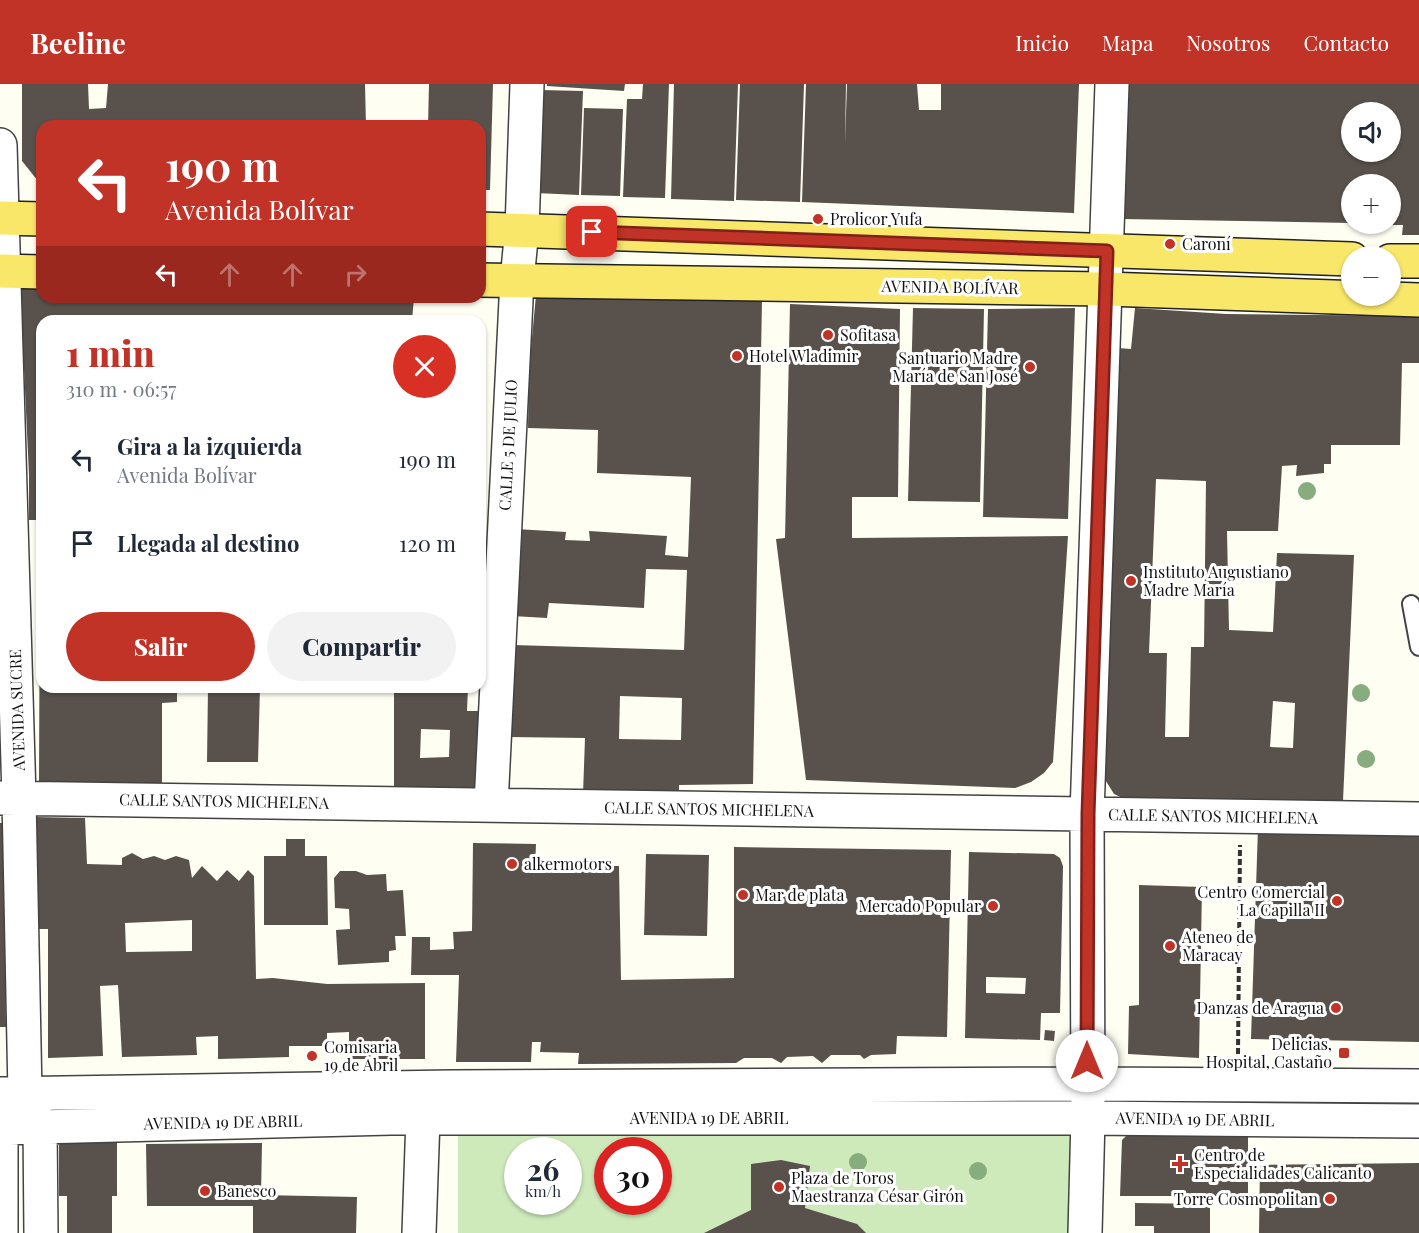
<!DOCTYPE html>
<html lang="es">
<head>
<meta charset="utf-8">
<style>
	:root { --surface:#fff; --page:#f2f2f3; --text:#1f2937; --muted:#747a83; --accent:#c13327 }
	body { margin:0; font-family:"Playfair Display",serif; background:var(--page); color:var(--text); height:100vh; display:flex; flex-direction:column; font-size:22px; white-space:nowrap }
	* { box-sizing:border-box; margin:0 }
	p { font-size:20px; color:var(--muted) }
	.icon { flex:none; width:33px; height:33px; fill:none; stroke:currentColor; stroke-width:2; stroke-linecap:round; stroke-linejoin:round }
	.map { position:relative; flex:1; overflow:hidden }
	.panel { position:absolute; left:36px; top:231px; width:450px; height:378px; display:flex; flex-direction:column; background:var(--surface); border-radius:18px; box-shadow:0 2px 4px #0004 }
	.panel>* { flex:none }
	.top-card { position:absolute; left:36px; top:36px; width:450px; height:183px; border-radius:18px; box-shadow:0 2px 4px #0004; background:#c13327; color:#fff; overflow:hidden }
	.buttons { position:absolute; left:1341px; top:18px; display:grid; gap:12px }
	.buttons a { display:grid; place-items:center; width:60px; height:60px; border-radius:50%; background:var(--surface); box-shadow:0 2px 4px #0004; font-size:30px }
	.speed { position:absolute; left:504px; top:1053px; display:flex; gap:12px; font-size:30px; font-weight:700; text-align:center }
	.speed>* { display:grid; place-content:center; width:78px; height:78px; border-radius:50%; background:var(--surface); box-shadow:0 2px 4px #0004; line-height:1 }
	.speed small { font-size:15px; font-weight:400 }
	.speed .limit { border:9px solid #d22; background:#fff; color:#111 }
	.pin { position:absolute; display:grid; place-items:center; width:51px; height:51px; color:#fff; margin:-26px; border-radius:12px; box-shadow:0 3px 9px #0006 }
	.me { position:absolute; width:66px; margin:-33px; rotate:0deg; stroke-linejoin:round; filter:drop-shadow(0 0 4px #0008) }
	.turn { display:flex; align-items:center; gap:21px; height:126px; padding:0 30px; font-size:27px }
	.turn .icon { width:78px; height:78px; stroke-width:2.5 }
	.turn b { display:block; font-size:42px; line-height:51px }
	.lanes { display:flex; align-items:center; height:57px; padding:0 30px; background:#0003; justify-content:center; gap:30px; direction:ltr }
	.lanes .off { opacity:.35 }
	.round { display:grid; place-items:center; flex:none; width:63px; height:63px; border-radius:32px; background:var(--page) }
	.headline { display:flex; align-items:center; justify-content:space-between; height:102px; padding:0 30px }
	h1 { font-size:36px; font-weight:800; line-height:45px; color:var(--accent) }
	.button { display:flex; gap:12px; margin-top:auto; padding:12px 30px }
	.button a { flex:1; height:69px; border-radius:36px; background:var(--accent); color:#fff; font-size:24px; font-weight:800; line-height:69px; text-align:center }
	.button a+a { background:var(--page); color:var(--text) }
	ul { padding:0; list-style:none }
	li { display:flex; align-items:center; gap:18px; height:84px; padding:0 30px }
	li div { flex:1 }
	li b { display:block; font-size:22px }
	li em { font-style:normal }
	header { display:flex; align-items:center; gap:36px; box-sizing:border-box; height:84px; padding:0 30px; background:var(--accent); color:#fff }
	header strong { font-size:28px }
	nav { display:flex; gap:33px; margin-inline-start:auto; font-size:21px }
	.map>svg:first-child { display:block }
</style>
</head>
<body>
<header>
<strong>Beeline</strong>
<nav><a>Inicio</a><a>Mapa</a><a>Nosotros</a><a>Contacto</a></nav>
</header>
<div class="map">
<svg width="1419" height="1149" viewBox="0 0 1419 1149">
	<rect width="100%" height="100%" fill="#fffef3"/>
	<!-- green -->
	<path fill="#ceeabb" fill-rule="evenodd" d="M 458,1048 L 1076,1052 L 1074,1149 L 458,1149 ZM 518,1066 L 568,1066 L 568,1118 L 518,1118 ZM 608,1066 L 658,1066 L 658,1118 L 608,1118 Z"/>
	<!-- building -->
	<path fill="#59524c" fill-rule="evenodd" d="M 22,0 L 88,0 L 89,25 L 106,24 L 108,0 L 365,0 L 366,42 L 42,42 L 42,102 L 22,77 Z
		M 429,0 L 493,0 L 490,106 L 480,106 L 480,42 L 428,42 Z
		M 547,0 L 625,0 L 624,7 L 547,2 Z
		M 643,0 L 669,0 L 665,114 L 623,113 L 627,15 L 642,15 Z
		M 674,0 L 738,0 L 734,117 L 671,115 Z
		M 740,0 L 804,0 L 800,118 L 736,116 Z
		M 806,0 L 846,0 L 845,59 L 847,0 L 917,0 L 919,26 L 941,26 L 941,0 L 1079,0 L 1074,129 L 802,118 Z
		M 1124,0 L 1419,0 L 1419,151 L 1402,151 L 1403,141 L 1390,141 L 1390,100 L 1352,100 L 1352,139 L 1122,135 ZM 1352,28 L 1390,28 L 1390,68 L 1352,68 Z
		M 540,6 L 583,7 L 579,111 L 536,109 Z
		M 584,24 L 623,25 L 620,112 L 581,111 Z
		M 20,198 L 42,199 L 42,213 L 414,213 L 412,237 L 42,237 L 42,436 L 29,436 L 29,391 Z
		M 536,211 L 762,217 L 753,700 L 679,701 L 679,712 L 583,710 L 585,654 L 508,653 L 513,561 L 684,566 L 687,486 L 646,485 L 644,524 L 549,519 L 547,534 L 512,532 L 516,445 L 566,448 L 565,456 L 590,457 L 589,447 L 667,452 L 665,471 L 688,473 L 691,393 L 597,389 L 598,346 L 528,344 L 529,286 ZM 620,612 L 682,614 L 681,656 L 619,655 Z
		M 790,220 L 900,225 L 898,413 L 852,413 L 852,454 L 1068,452 L 1053,678 L 1044,689 L 1031,698 L 1015,704 L 806,696 L 776,455 L 785,454 Z
		M 913,224 L 984,225 L 980,418 L 908,417 Z
		M 1075,224 L 1068,435 L 983,433 L 988,225 Z
		M 1135,224 L 1226,230 L 1419,232 L 1419,279 L 1402,279 L 1400,361 L 1331,361 L 1331,380 L 1324,380 L 1324,389 L 1296,392 L 1297,381 L 1282,382 L 1278,447 L 1227,447 L 1229,546 L 1273,548 L 1277,469 L 1354,471 L 1343,717 L 1125,715 L 1114,710 L 1104,694 L 1118,264 L 1131,265 ZM 1156,395 L 1206,397 L 1204,563 L 1191,563 L 1189,653 L 1165,653 L 1167,569 L 1149,569 ZM 1273,617 L 1295,619 L 1293,664 L 1270,663 Z
		M 40,452 L 42,452 L 42,603 L 177,603 L 177,618 L 162,619 L 162,701 L 39,698 Z
		M 208,603 L 260,603 L 258,678 L 207,678 Z
		M 394,603 L 468,603 L 467,627 L 479,627 L 477,708 L 394,708 ZM 421,645 L 450,646 L 449,673 L 420,674 Z
		M 33,733 L 85,734 L 87,780 L 122,781 L 122,774 L 132,769 L 143,775 L 154,772 L 165,776 L 176,772 L 189,776 L 192,794 L 202,782 L 217,797 L 227,786 L 239,797 L 248,786 L 254,792 L 256,895 L 273,894 L 327,900 L 425,899 L 425,975 L 349,975 L 349,948 L 327,949 L 327,962 L 289,962 L 289,973 L 218,975 L 218,952 L 196,953 L 197,971 L 122,973 L 118,901 L 100,902 L 103,972 L 48,974 L 48,845 L 34,845 ZM 192,836 L 192,867 L 126,868 L 125,839 Z
		M 0,739 L 3,739 L 6,943 L 0,943 Z
		M 1258,743 L 1419,746 L 1419,958 L 1251,955 Z
		M 286,755 L 305,755 L 305,772 L 327,772 L 328,841 L 264,841 L 264,772 L 286,772 Z
		M 473,759 L 536,760 L 535,782 L 619,782 L 621,896 L 734,894 L 734,763 L 951,766 L 947,953 L 897,952 L 896,970 L 871,971 L 864,975 L 860,971 L 831,971 L 822,979 L 813,972 L 787,973 L 781,979 L 772,974 L 744,974 L 736,979 L 578,980 L 579,969 L 540,968 L 541,958 L 532,958 L 531,978 L 456,978 L 459,891 L 411,891 L 412,853 L 430,853 L 430,866 L 454,865 L 453,848 L 472,847 Z
		M 969,768 L 1054,770 L 1060,774 L 1063,782 L 1060,929 L 1041,929 L 1040,956 L 965,954 ZM 986,893 L 1026,894 L 1025,910 L 986,909 Z
		M 646,770 L 709,771 L 707,852 L 644,851 Z
		M 340,787 L 356,787 L 367,791 L 386,790 L 387,807 L 403,806 L 406,852 L 395,852 L 396,866 L 389,867 L 389,878 L 338,881 L 336,846 L 350,845 L 349,825 L 335,824 L 334,794 Z
		M 1139,801 L 1202,803 L 1199,974 L 1128,970 L 1129,922 L 1139,921 Z
		M 1045,946 L 1055,947 L 1054,957 L 1044,956 Z
		M 1129,1049 L 1248,1050 L 1248,1112 L 1120,1112 L 1122,1056 Z
		M 59,1051 L 117,1051 L 117,1112 L 112,1112 L 112,1149 L 67,1149 L 67,1112 L 59,1112 Z
		M 262,1059 L 261,1111 L 357,1113 L 356,1149 L 253,1149 L 253,1122 L 147,1122 L 146,1060 Z
		M 781,1076 L 810,1082 L 805,1124 L 857,1140 L 866,1149 L 704,1149 L 751,1126 L 751,1080 Z
		M 1419,1079 L 1419,1149 L 1259,1149 L 1260,1081 Z
		M 1135,1119 L 1210,1120 L 1210,1149 L 1154,1149 L 1154,1142 L 1135,1142 Z"/>
	<g fill="none" stroke-linecap="round" stroke-linejoin="round">
		<defs>
			<path id="lane" d="M 1411,520 L 1419,563"/>
			<path id="street" d="M 0,61 L 19,714 L 25,1010 L 40,1042 L 41,1149
				M 0,714 L 1419,735
				M 491,721 L 517,196 L 522,145 L 527,0
				M 0,1010 L 452,1003 L 1087,1000 L 1419,1002
				M 0,1044 L 391,1034 L 1088,1034 L 1419,1037
				M 1,1149 L 1,1044 L 14,1026
				M 419,1149 L 423,1034
				M 1085,1149 L 1088,1034 L 1087,730 L 1112,0"/>
			<path id="primary" d="M 0,134 L 42,135
				M 480,145 L 1352,175
				M 1390,177 L 1419,177
				M 0,187 L 42,188
				M 480,196 L 1106,205 L 1419,216"/>
		</defs>
		<!-- lane casing -->
		<use href="#lane" stroke="#434343" stroke-width="20"/>
		<!-- street casing -->
		<use href="#street" stroke="#434343" stroke-width="36"/>
		<!-- primary casing -->
		<use href="#primary" stroke="#212121" stroke-width="36"/>
		<!-- path -->
		<path stroke="#323232" stroke-width="4" stroke-dasharray="6 3" stroke-linecap="butt" d="M 1238,970 L 1240,761"/>
		<!-- lane -->
		<use href="#lane" stroke="#fff" stroke-width="16"/>
		<!-- street -->
		<use href="#street" stroke="#fff" stroke-width="33"/>
		<!-- primary -->
		<use href="#primary" stroke="#f8e769" stroke-width="33"/>
	</g>
	<!-- trees -->
	<g fill="#87ac7e">
		<circle cx="1307" cy="407" r="9"/>
		<circle cx="1361" cy="609" r="9"/>
		<circle cx="1366" cy="675" r="9"/>
		<circle cx="858" cy="1078" r="9"/>
		<circle cx="978" cy="1087" r="9"/>
	</g>
	<g fill="none" stroke-linecap="round" stroke-linejoin="round">
		<defs>
			<path id="route" d="M 592,148 L 1107,167 L 1088,730 L 1087,977"/>
		</defs>
		<!-- route casing -->
		<use href="#route" stroke="#7d2119" stroke-width="15"/>
		<!-- route -->
		<use href="#route" stroke="#c13327" stroke-width="10"/>
	</g>
	<!-- markers -->
	<g fill="#c13327" stroke="#fff" stroke-width="2">
		<circle cx="818" cy="135" r="6"/>
		<circle cx="1170" cy="160" r="6"/>
		<circle cx="828" cy="251" r="6"/>
		<circle cx="737" cy="272" r="6"/>
		<circle cx="1030" cy="283" r="6"/>
		<circle cx="1131" cy="497" r="6"/>
		<circle cx="512" cy="780" r="6"/>
		<circle cx="743" cy="811" r="6"/>
		<circle cx="1337" cy="817" r="6"/>
		<circle cx="993" cy="822" r="6"/>
		<circle cx="1170" cy="862" r="6"/>
		<circle cx="1336" cy="924" r="6"/>
		<rect x="1338" y="963" width="12" height="12" rx="3"/>
		<circle cx="312" cy="972" r="6"/>
		<path d="M1177 1071h6v6h6v6h-6v6h-6v-6h-6v-6h6z"/>
		<circle cx="779" cy="1103" r="6"/>
		<circle cx="205" cy="1107" r="6"/>
		<circle cx="1330" cy="1115" r="6"/>
	</g>
	<g text-anchor="middle" stroke-width="6" stroke-linejoin="round" paint-order="stroke">
		<!-- poi labels -->
		<g font-size="16" fill="#101010" stroke="#fff" text-anchor="start">
			<text x="830" y="141">Prolicor Yufa</text>
			<text x="1182" y="166">Caroní</text>
			<text x="840" y="257">Sofitasa</text>
			<text x="749" y="278">Hotel Wladimir</text>
			<text x="1018" y="280" text-anchor="end">Santuario Madre<tspan x="1018" dy="18">María de San José</tspan></text>
			<text x="1143" y="494">Instituto Augustiano<tspan x="1143" dy="18">Madre María</tspan></text>
			<text x="524" y="786">alkermotors</text>
			<text x="1325" y="814" text-anchor="end">Centro Comercial<tspan x="1325" dy="18">La Capilla II</tspan></text>
			<text x="755" y="817">Mar de plata</text>
			<text x="981" y="828" text-anchor="end">Mercado Popular</text>
			<text x="1182" y="859">Ateneo de<tspan x="1182" dy="18">Maracay</tspan></text>
			<text x="1324" y="930" text-anchor="end">Danzas de Aragua</text>
			<text x="1332" y="966" text-anchor="end">Delicias,<tspan x="1332" dy="18">Hospital, Castaño</tspan></text>
			<text x="324" y="969">Comisaria<tspan x="324" dy="18">19 de Abril</tspan></text>
			<text x="1194" y="1077">Centro de<tspan x="1194" dy="18">Especialidades Calicanto</tspan></text>
			<text x="791" y="1100">Plaza de Toros<tspan x="791" dy="18">Maestranza César Girón</tspan></text>
			<text x="217" y="1113">Banesco</text>
			<text x="1318" y="1121" text-anchor="end">Torre Cosmopolitan</text>
		</g>
		<!-- street labels -->
		<g font-size="16" fill="#101010" stroke="#fff">
			<text transform="translate(950 203) rotate(1)" y="6">AVENIDA BOLÍVAR</text>
			<text transform="translate(508 361) rotate(-87)" y="6">CALLE 5 DE JULIO</text>
			<text transform="translate(17 626) rotate(-92)" y="6">AVENIDA SUCRE</text>
			<text transform="translate(224 717) rotate(1)" y="6">CALLE SANTOS MICHELENA</text>
			<text transform="translate(709 725) rotate(1)" y="6">CALLE SANTOS MICHELENA</text>
			<text transform="translate(1213 732) rotate(1)" y="6">CALLE SANTOS MICHELENA</text>
			<text x="709" y="1040">AVENIDA 19 DE ABRIL</text>
			<text transform="translate(1195 1035) rotate(1)" y="6">AVENIDA 19 DE ABRIL</text>
			<text transform="translate(223 1038) rotate(-1)" y="6">AVENIDA 19 DE ABRIL</text>
		</g>
	</g>
</svg>
<div class="buttons">
<a><svg class="icon" aria-label="sound" viewBox="0 0 24 24"><path d="M4 9h4l5-4v14l-5-4H4zM17 9q2 3 0 6"/></svg></a>
<a>+</a>
<a>−</a>
</div>
<div class="speed"><div>26<small>km/h</small></div><div class="limit">30</div></div>
<div class="pin" style="left:592px;top:148px;background:#d93025"><svg class="icon" aria-label="arrive" viewBox="0 0 24 24"><path d="M6 21V4h12l-3 4 3 4H6"/></svg></div>
<svg class="me" style="left:1087px;top:977px" viewBox="-20 -20 40 40"><circle r="19" fill="#fff"/><path d="M0-13L10 11 0 6-10 11z" fill="#c13327"/></svg>
<div class="top-card">
<div class="turn"><svg class="icon" aria-label="left" viewBox="0 0 24 24"><path d="M17 20v-9H6M10 6l-5 5 5 5"/></svg><div><b>190 m</b>Avenida Bolívar</div></div>
<div class="lanes"><svg class="icon" aria-label="left" viewBox="0 0 24 24"><path d="M17 20v-9H6M10 6l-5 5 5 5"/></svg><svg class="icon off" aria-label="ahead" viewBox="0 0 24 24"><path d="M12 20V5M6 11l6-6 6 6"/></svg><svg class="icon off" aria-label="ahead" viewBox="0 0 24 24"><path d="M12 20V5M6 11l6-6 6 6"/></svg><svg class="icon off" aria-label="right" viewBox="0 0 24 24"><path d="M7 20v-9h11M14 6l5 5-5 5"/></svg></div>
</div>
<section class="panel">
<div class="headline"><div><h1>1 min</h1><p>310 m · 06:57</p></div><a class="round" style="background:#d93025;color:#fff"><svg class="icon" aria-label="close" viewBox="0 0 24 24"><path d="M6 6l12 12M18 6L6 18"/></svg></a></div>
<ul>
<li><svg class="icon" aria-label="left" viewBox="0 0 24 24"><path d="M17 20v-9H6M10 6l-5 5 5 5"/></svg><div><b>Gira a la izquierda</b><p>Avenida Bolívar</p></div><em>190 m</em></li>
<li><svg class="icon" aria-label="arrive" viewBox="0 0 24 24"><path d="M6 21V4h12l-3 4 3 4H6"/></svg><div><b>Llegada al destino</b></div><em>120 m</em></li>
</ul>
<div class="button"><a>Salir</a><a>Compartir</a></div>
</section>
</div>
</body>
</html>
